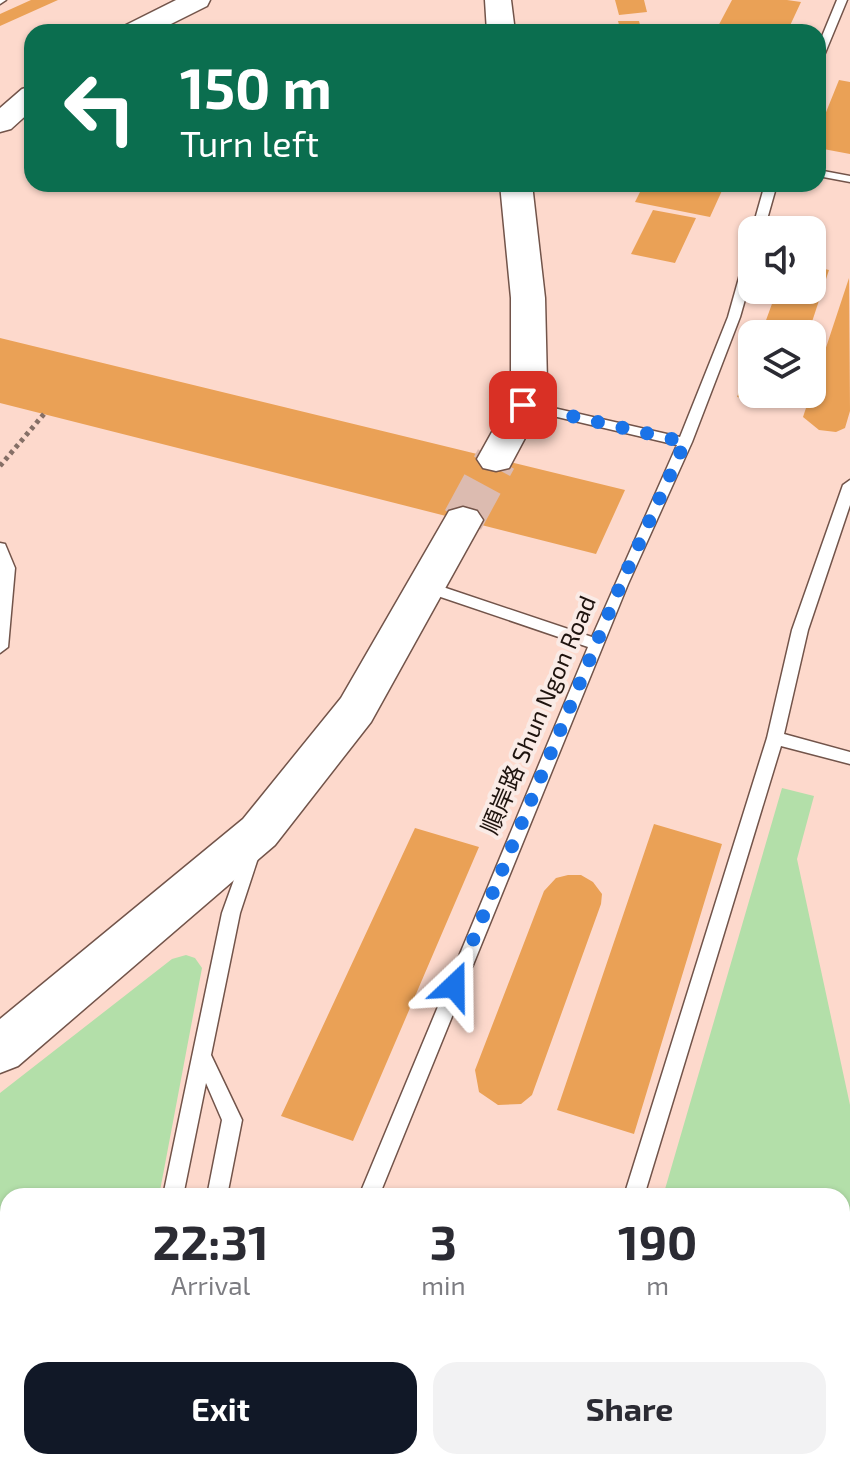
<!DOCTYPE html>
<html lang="en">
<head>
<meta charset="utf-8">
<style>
	:root { --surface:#fff; --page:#f2f2f3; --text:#2b2b33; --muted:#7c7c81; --accent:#111827 }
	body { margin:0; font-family:"Exo 2","Noto Sans TC",sans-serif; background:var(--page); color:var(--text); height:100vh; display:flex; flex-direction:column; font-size:30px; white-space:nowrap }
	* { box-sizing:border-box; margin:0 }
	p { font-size:26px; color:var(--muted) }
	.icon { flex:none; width:44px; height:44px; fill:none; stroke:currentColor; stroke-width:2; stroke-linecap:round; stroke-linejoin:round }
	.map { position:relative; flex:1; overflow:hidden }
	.sheet { position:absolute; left:0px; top:1188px; width:850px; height:282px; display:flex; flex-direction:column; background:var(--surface); border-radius:24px 24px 0 0; box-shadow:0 2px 6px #0004 }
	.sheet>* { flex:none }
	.banner { position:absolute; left:24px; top:24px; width:802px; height:168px; border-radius:24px; box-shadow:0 2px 6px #0004; background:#0b6e4f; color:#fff; overflow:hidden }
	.fabs { position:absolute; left:738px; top:216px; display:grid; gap:16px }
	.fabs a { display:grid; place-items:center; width:88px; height:88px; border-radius:16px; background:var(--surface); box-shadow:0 2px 6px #0004; font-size:40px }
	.pin { position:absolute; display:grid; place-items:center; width:68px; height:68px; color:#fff; margin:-34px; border-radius:16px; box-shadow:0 4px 12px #0006 }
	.me { position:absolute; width:88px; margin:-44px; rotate:23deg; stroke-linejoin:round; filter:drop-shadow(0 0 6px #0008) }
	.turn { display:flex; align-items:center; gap:28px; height:168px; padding:0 24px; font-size:36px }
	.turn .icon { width:104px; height:104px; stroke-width:2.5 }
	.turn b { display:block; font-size:56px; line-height:68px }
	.eta { display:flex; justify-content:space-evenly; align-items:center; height:136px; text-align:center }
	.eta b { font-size:48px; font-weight:700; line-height:56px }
	.button { display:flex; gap:16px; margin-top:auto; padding:16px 24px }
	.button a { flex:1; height:92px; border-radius:24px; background:var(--accent); color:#fff; font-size:32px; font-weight:700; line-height:92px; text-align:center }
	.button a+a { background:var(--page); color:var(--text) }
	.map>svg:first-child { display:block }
</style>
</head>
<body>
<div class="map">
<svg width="850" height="1469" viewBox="0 0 850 1469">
	<rect width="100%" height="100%" fill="#fdd9cc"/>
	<!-- green -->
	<path fill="#b3dfa9" d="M 782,788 L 814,796 L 797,859 L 850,1105 L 850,1469 L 837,1469 L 830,1462 L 842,1462 L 842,1196 L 663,1196 Z
		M 186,955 L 195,958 L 202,968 L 159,1196 L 8,1196 L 8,1351 L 0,1354 L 0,1093 L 172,959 Z"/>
	<!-- building -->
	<path fill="#eaa156" d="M 31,0 L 58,0 L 0,26 L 0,14 Z
		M 615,0 L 644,0 L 647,12 L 619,15 Z
		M 732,0 L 787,0 L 801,2 L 787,32 L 715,32 Z
		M 618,21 L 639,21 L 642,32 L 621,32 Z
		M 839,80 L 850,82 L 850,154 L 818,148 L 818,132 Z
		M 644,184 L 725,184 L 710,217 L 635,202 Z
		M 653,210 L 696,218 L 675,263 L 631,254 Z
		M 812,266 L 829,270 L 808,334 L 761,334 L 777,290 L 812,290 Z
		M 849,278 L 850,411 L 845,428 L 836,432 L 819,430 L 803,417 Z
		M 0,338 L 625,490 L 596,554 L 0,403 Z
		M 752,358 L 752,394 L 788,394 L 783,407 L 737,397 Z
		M 654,824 L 722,844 L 634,1134 L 557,1110 Z
		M 415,828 L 479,847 L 353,1141 L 281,1116 Z
		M 568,875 L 581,875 L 593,882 L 602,894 L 601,904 L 532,1095 L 521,1104 L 498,1105 L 479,1092 L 475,1070 L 544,891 L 556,878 Z
		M 183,1462 L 360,1462 L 358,1469 L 180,1469 Z
		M 374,1462 L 550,1462 L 548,1469 L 372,1469 Z"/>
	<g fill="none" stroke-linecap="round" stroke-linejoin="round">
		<!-- highway-tunnel -->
		<path stroke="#dcbbb0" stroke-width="41" stroke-dasharray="41 20" stroke-linecap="butt" d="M 463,520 L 496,459"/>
		<defs>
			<path id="lane" d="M 0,0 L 6,0 L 0,4 Z
				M 837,0 L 847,0 L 823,58 L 818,61 L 818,46 Z
				M 818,170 L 850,176 L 850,182 L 818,176 Z
				M 765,184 L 777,184 L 764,230 L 752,230 Z
				M 752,249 L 752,275 L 740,317 L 692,442 L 628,584 L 379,1196 L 359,1196 L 588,647 L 423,591 L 421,587 L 428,582 L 592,637 L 677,445 L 523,409 L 516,405 L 523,401 L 680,437 L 728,317 L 746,253 Z
				M 850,480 L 850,505 L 808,630 L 784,734 L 850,752 L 850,764 L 781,746 L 644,1196 L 624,1196 L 767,738 L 792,630 L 843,485 Z
				M 0,543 L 5,544 L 15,568 L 8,647 L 0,653 Z
				M 252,845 L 258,847 L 260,852 L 240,913 L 211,1055 L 242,1120 L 227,1196 L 207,1196 L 222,1120 L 206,1083 L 183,1196 L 163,1196 L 222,913 L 244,852 L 246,847 Z
				M 8,1433 L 8,1462 L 11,1462 L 8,1468 L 0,1469 L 0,1437 Z
				M 34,1462 L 56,1462 L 56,1469 L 34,1469 Z
				M 83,1462 L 106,1462 L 103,1469 L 80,1469 Z
				M 609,1462 L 631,1462 L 629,1469 L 607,1469 Z
				M 684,1462 L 720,1462 L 723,1469 L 687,1469 Z"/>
			<path id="highway" d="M 176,0 L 210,0 L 207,6 L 155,32 L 120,32 L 124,26 Z
				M 485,0 L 511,0 L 515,32 L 487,32 Z
				M 32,86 L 32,110 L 11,129 L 0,132 L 0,108 L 22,89 Z
				M 500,184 L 532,184 L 545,298 L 547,383 L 533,423 L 509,468 L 496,471 L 483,468 L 477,459 L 497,423 L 511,383 L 511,298 Z
				M 463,507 L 477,511 L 483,520 L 371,722 L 275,845 L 18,1066 L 0,1073 L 0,1019 L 243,819 L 341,698 L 449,511 Z"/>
		</defs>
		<!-- lane casing -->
		<use href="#lane" stroke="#72544a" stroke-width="3"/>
		<!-- highway casing -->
		<use href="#highway" stroke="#72544a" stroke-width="3"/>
		<!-- path -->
		<path stroke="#856f66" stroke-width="5" stroke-dasharray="4 4" stroke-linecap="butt" d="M 0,466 L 44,414"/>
		<!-- lane -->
		<use href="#lane" fill="#fff" fill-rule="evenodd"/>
		<!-- highway -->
		<use href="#highway" fill="#fff" fill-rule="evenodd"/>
	</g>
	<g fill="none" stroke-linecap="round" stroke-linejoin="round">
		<!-- route -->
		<path stroke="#1a73e8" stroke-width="14" stroke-dasharray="0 25.2" d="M 454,986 L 621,584 L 685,442 L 523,405"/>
	</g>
	<g text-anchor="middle" stroke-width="8" stroke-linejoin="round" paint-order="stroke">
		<!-- street labels -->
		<g font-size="24" fill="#1e130e" stroke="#faebe6">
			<text transform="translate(539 715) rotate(-67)" y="8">順岸路 Shun Ngon Road</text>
		</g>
	</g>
</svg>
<div class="fabs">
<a><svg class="icon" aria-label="sound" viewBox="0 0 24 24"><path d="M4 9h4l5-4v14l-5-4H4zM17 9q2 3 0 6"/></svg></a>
<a><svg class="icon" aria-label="layers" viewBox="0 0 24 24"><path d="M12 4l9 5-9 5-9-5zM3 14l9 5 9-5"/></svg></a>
</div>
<div class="pin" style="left:523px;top:405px;background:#d93025"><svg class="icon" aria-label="arrive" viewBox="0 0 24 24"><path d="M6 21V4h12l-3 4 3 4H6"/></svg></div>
<svg class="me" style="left:454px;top:986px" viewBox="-20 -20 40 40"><path d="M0-17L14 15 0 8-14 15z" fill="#1a73e8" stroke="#fff" stroke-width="4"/></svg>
<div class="banner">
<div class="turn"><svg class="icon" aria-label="left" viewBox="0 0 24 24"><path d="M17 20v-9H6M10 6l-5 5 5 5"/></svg><div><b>150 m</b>Turn left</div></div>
</div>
<section class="sheet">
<div class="eta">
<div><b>22:31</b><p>Arrival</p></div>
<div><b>3</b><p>min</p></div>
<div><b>190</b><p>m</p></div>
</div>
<div class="button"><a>Exit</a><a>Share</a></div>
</section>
</div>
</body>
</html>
